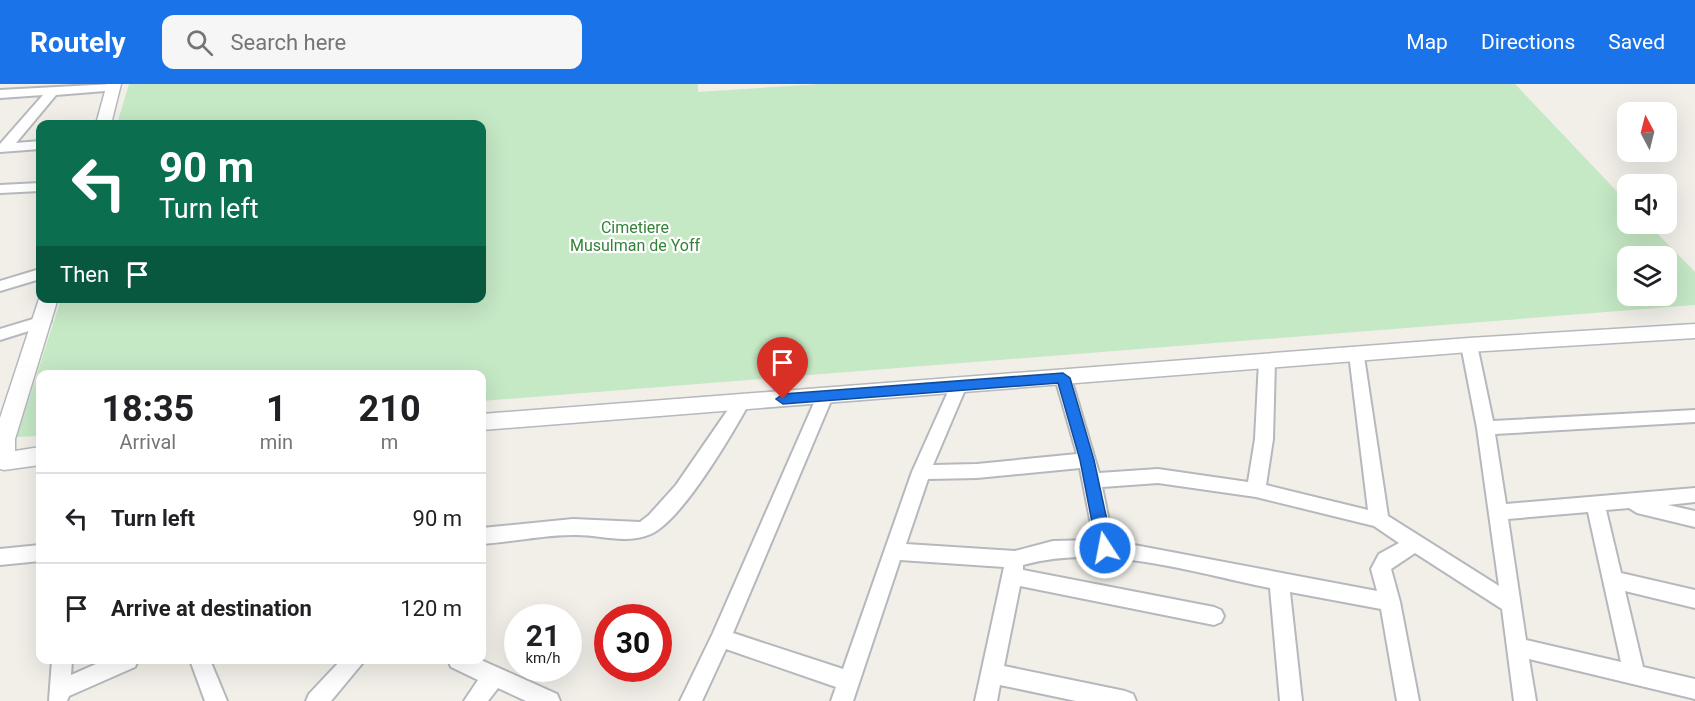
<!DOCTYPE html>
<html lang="en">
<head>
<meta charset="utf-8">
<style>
	:root { --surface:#fff; --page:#f6f6f6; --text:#202124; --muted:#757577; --line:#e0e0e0; --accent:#1a73e8 }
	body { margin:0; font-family:Roboto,sans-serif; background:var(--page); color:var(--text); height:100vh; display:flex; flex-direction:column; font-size:22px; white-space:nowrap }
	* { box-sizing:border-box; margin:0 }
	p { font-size:20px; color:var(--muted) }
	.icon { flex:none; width:33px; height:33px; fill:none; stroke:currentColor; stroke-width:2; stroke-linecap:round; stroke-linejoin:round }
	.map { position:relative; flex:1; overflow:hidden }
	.side { position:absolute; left:36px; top:286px; width:450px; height:294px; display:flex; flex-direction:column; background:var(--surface); border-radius:12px; box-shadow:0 6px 24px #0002 }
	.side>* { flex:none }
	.hud { position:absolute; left:36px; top:36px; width:450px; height:183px; border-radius:12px; box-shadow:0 6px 24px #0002; background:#0b6e4f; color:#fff; overflow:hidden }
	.needle { width:39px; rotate:353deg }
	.controls { position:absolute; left:1617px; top:18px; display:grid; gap:12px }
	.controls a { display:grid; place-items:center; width:60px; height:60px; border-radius:12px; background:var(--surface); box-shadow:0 6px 24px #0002; font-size:30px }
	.speed { position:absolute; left:504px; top:520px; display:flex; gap:12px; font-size:30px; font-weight:700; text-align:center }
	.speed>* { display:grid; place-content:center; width:78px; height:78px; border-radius:50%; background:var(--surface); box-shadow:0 6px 24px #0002; line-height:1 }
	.speed small { font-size:15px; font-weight:400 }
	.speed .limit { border:9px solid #d22; background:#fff; color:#111 }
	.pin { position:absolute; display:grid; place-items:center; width:51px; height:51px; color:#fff; margin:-62px -26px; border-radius:50% 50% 50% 0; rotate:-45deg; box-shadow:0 0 6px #0007 }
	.pin .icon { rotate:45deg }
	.me { position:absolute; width:66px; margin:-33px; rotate:349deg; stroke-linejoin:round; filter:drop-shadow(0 0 4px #0008) }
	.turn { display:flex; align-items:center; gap:21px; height:126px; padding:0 24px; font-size:27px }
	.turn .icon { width:78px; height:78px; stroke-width:2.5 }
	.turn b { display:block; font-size:42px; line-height:51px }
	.then { display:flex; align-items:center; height:57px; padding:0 24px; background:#0003; gap:12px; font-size:22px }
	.eta { display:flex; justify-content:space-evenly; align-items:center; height:102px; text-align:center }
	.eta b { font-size:36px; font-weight:700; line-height:42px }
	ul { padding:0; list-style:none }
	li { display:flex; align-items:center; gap:18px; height:90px; padding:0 24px; border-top:2px solid var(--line) }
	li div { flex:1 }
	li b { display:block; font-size:22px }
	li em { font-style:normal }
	header { display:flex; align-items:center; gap:36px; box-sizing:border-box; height:84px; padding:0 30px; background:var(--accent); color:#fff }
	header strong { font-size:28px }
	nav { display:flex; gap:33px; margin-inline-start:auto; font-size:21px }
	.search { width:420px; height:54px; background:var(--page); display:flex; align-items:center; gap:15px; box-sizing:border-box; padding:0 21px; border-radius:12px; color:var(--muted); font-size:22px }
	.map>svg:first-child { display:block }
</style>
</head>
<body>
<header>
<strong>Routely</strong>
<div class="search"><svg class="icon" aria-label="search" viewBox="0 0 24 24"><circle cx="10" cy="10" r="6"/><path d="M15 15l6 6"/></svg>Search here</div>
<nav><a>Map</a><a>Directions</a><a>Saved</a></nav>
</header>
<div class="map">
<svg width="1695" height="617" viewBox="0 0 1695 617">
	<rect width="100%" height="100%" fill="#f1efe8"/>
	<!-- green -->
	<path fill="#c5e8c5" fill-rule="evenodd" d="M 129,0 L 698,0 L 698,8 L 822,0 L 1515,0 L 1627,118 L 1628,140 L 1648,140 L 1695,188 L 1695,221 L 482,317 L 482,291 L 40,291 L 40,352 L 17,353 L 61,215 L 482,214 L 482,40 L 117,40 ZM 1628,172 L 1666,172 L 1666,212 L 1628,212 Z"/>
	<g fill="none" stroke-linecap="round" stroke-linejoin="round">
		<defs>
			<path id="minor" d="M 113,0 L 117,2 L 117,6 L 56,11 L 16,59 L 40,57 L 40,65 L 0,68 L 0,60 L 43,11 L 0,14 L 0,6 Z
				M 40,99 L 40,107 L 0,109 L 0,101 Z
				M 40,185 L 40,195 L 0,207 L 0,197 Z
				M 43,232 L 48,233 L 51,237 L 48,241 L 0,256 L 0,245 Z
				M 1469,255 L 1477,261 L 1493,337 L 1695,326 L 1695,338 L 1495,350 L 1506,420 L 1695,404 L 1695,418 L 1668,421 L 1695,427 L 1695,443 L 1637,429 L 1629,424 L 1606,426 L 1621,489 L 1695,506 L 1695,524 L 1625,507 L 1643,583 L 1695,595 L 1695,615 L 1529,575 L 1536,617 L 1514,617 L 1502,525 L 1415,469 L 1391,485 L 1400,518 L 1419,617 L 1397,617 L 1381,525 L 1290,508 L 1302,617 L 1280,617 L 1270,504 C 1190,488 1104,459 1023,481 L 1023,486 L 1214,523 L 1221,526 L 1224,532 L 1221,538 L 1214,541 L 1020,502 L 1004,582 L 1125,607 L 1133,610 L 1136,617 L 1076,617 L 1000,601 L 997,617 L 975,617 L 1004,483 L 900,476 L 853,617 L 831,617 L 836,603 L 726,565 L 702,617 L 680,617 L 713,549 L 817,312 L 825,306 L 833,312 L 733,549 L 843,585 L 912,388 L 951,301 L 959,295 L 967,301 L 933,381 L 977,380 L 1077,370 L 1055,294 L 1063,288 L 1071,294 L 1099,389 L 1158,385 L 1248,398 L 1255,355 L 1259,277 L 1267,271 L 1273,273 L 1275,277 L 1273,355 L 1266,401 L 1368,426 L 1349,270 L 1357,264 L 1363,266 L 1388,432 L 1499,502 L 1477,344 L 1461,261 ZM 1080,384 L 1094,456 L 1053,457 L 1015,467 L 906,460 L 928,395 L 977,394 ZM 1158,399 L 1256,413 L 1374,442 L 1399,459 L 1379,470 L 1371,485 L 1377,507 L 1113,457 L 1102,403 ZM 1588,428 L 1621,578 L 1526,556 L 1508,435 Z
				M 742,312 L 748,314 L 750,318 C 732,350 683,435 651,450 C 627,461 598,450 573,451 C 543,451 512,458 482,460 L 482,444 L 573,435 L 640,438 L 649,431 L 676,401 L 736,314 Z
				M 40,461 L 40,477 L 0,481 L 0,465 Z
				M 52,576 L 72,576 L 71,591 L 105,576 L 138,576 L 135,583 L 69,612 L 67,617 L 49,617 Z
				M 190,576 L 210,576 L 227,617 L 205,617 Z
				M 341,576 L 365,576 L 331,617 L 306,617 L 309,610 Z
				M 448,576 L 481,576 L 557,610 L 560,617 L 526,617 L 498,604 L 488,617 L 464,617 L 478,596 L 451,583 Z"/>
			<path id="tertiary" d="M 107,0 L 121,0 L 111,40 L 96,40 Z
				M 40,212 L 40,214 L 58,214 L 15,355 L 15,367 L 40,363 L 40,381 L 4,386 L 0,385 L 0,334 Z
				M 1695,240 L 1695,254 L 1469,268 L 482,346 L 482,330 L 1469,254 Z"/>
		</defs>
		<!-- minor casing -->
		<use href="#minor" stroke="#b5b8bc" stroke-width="4"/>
		<!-- tertiary casing -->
		<use href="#tertiary" stroke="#b5b8bc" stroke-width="3"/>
		<!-- minor -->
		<use href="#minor" fill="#fff" fill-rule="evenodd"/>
		<!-- tertiary -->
		<use href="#tertiary" fill="#fff" fill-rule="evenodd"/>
	</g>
	<!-- route -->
	<path fill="#1a73e8" stroke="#114b97" stroke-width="1.5" d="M 1063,289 L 1070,294 L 1094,376 L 1113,464 L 1111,468 L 1100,468 L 1097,464 L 1080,376 L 1058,299 L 783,320 L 776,315 L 783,310 Z"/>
	<g text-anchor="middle" stroke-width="4.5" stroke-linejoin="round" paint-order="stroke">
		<!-- park labels -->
		<g font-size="16" fill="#348238" stroke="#fff">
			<text x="635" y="149">Cimetiere<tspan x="635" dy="18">Musulman de Yoff</tspan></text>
		</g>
	</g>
</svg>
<div class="controls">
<a><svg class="needle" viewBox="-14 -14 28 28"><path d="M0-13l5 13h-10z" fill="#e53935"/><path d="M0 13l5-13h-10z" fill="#757577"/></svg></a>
<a><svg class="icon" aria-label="sound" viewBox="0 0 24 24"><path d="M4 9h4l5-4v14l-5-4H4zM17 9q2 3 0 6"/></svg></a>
<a><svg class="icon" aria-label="layers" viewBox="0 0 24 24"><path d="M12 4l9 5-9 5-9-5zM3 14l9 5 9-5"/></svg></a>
</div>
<div class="speed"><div>21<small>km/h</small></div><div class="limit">30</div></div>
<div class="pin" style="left:783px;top:315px;background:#d93025"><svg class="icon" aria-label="arrive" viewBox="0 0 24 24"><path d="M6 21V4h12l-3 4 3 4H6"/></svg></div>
<svg class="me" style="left:1105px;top:464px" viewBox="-20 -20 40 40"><circle r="17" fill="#1a73e8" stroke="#fff" stroke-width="3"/><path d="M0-11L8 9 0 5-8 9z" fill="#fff"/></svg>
<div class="hud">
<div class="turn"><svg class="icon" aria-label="left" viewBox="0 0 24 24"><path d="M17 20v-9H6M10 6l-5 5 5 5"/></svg><div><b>90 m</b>Turn left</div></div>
<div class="then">Then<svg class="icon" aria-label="arrive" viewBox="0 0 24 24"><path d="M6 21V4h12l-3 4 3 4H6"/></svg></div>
</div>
<section class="side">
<div class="eta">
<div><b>18:35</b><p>Arrival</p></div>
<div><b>1</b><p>min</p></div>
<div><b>210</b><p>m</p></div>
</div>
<ul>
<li><svg class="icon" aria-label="left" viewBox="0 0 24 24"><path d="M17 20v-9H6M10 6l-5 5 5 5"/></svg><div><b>Turn left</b></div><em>90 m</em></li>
<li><svg class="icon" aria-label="arrive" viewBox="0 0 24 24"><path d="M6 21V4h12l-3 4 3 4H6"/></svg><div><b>Arrive at destination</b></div><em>120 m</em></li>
</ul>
</section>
</div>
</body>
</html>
